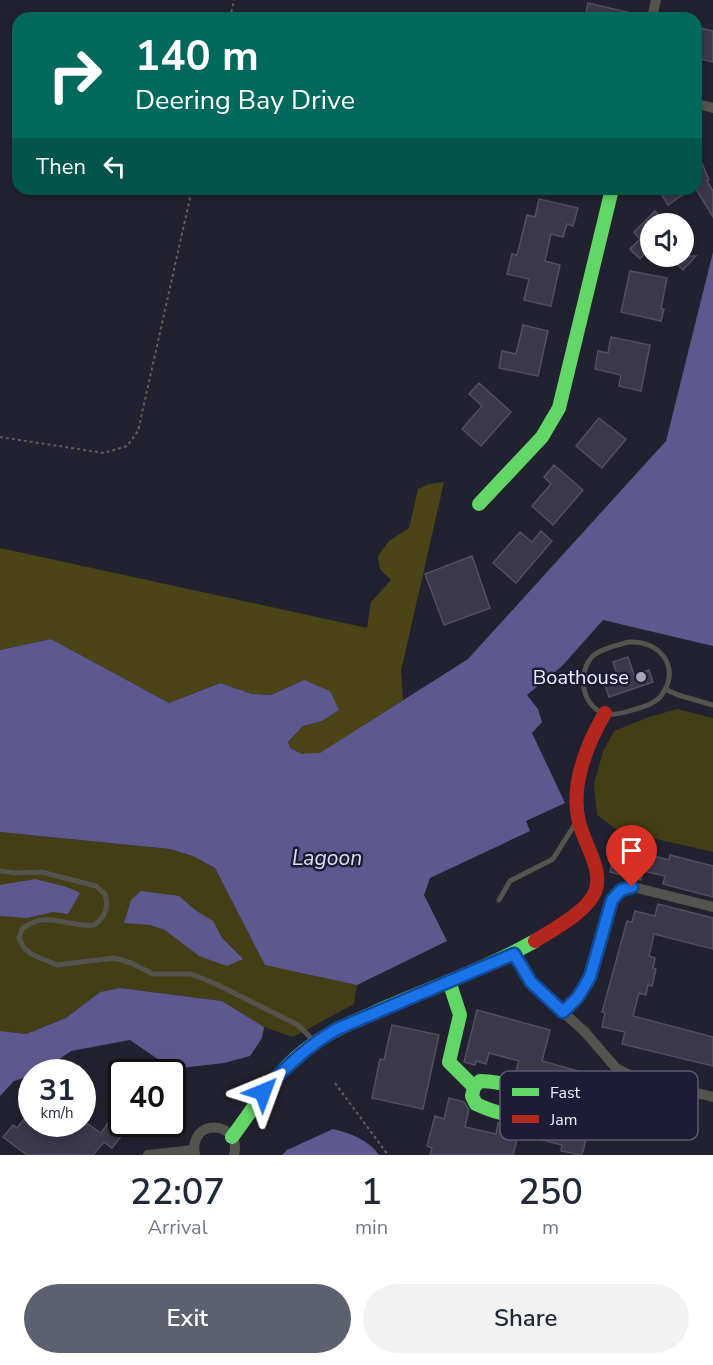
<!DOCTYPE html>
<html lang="en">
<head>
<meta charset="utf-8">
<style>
	:root { --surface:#fff; --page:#f2f2f3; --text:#1f2937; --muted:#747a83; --accent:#5c6170 }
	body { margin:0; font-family:"Nunito Sans",sans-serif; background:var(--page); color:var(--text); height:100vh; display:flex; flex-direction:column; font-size:22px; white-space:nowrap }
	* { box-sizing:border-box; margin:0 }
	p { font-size:20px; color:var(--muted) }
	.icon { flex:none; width:33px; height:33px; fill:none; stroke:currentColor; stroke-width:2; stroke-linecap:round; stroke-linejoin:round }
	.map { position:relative; height:1155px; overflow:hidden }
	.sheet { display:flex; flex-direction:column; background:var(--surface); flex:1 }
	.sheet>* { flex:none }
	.top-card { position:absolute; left:12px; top:12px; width:690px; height:183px; border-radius:18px; box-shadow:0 3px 9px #0003; background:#00695c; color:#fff; overflow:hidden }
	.controls { position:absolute; left:640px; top:213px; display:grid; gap:12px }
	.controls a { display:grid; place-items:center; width:54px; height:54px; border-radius:50%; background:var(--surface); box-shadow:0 3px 9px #0003; font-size:30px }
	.speed { position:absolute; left:18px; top:1059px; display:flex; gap:12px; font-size:30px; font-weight:700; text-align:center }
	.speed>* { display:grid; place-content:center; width:78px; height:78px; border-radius:50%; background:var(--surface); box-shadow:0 3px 9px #0003; line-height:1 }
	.speed small { font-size:15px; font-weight:400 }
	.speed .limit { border:3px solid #111; border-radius:9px; background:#fff; color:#111 }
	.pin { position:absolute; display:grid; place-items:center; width:51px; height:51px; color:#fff; margin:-62px -26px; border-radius:50% 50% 50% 0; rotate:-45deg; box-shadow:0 0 6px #0007 }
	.pin .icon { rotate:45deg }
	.me { position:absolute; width:66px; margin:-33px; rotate:44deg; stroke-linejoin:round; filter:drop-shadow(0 0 4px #0008) }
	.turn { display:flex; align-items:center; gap:21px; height:126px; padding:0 24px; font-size:27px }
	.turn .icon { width:78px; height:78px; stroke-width:2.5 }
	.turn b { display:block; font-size:42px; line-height:51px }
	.then { display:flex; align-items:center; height:57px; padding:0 24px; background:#0003; gap:12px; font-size:22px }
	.eta { display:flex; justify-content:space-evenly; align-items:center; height:102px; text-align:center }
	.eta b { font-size:36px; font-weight:600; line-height:42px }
	.cta { display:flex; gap:12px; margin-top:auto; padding:12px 24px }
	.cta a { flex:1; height:69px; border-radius:36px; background:var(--accent); color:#fff; font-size:24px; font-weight:600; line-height:69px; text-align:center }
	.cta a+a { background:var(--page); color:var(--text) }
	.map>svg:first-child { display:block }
</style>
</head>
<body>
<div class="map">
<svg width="713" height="1155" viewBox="0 0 713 1155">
	<rect width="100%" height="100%" fill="#22212f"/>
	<!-- green -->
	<path fill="#433e16" d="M 677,709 L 713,718 L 713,852 L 617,830 L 597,815 L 594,784 L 603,751 L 614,731 L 649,717 Z
		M 0,832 L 170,849 L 193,856 L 215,868 L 265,964 L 357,985 L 354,1004 L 293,1037 L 264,1027 L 222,1001 L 120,988 L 100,992 L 66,1018 L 26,1034 L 0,1031 Z"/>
	<!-- forest -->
	<path fill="#4a4416" d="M 444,482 L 401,671 L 403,700 L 320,754 L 302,754 L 290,748 L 288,742 L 303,726 L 322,721 L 304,680 L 271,695 L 252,694 L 219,683 L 169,703 L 51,639 L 0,650 L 0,548 L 367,628 L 371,602 L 391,580 L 380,569 L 378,556 L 389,541 L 409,528 L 418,489 L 429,484 Z"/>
	<!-- water -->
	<path fill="#5d5990" d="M 713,252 L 713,646 L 603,620 L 562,666 L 527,695 L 538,709 L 542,722 L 532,733 L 565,803 L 526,821 L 530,831 L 430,878 L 424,895 L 447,941 L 357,985 L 265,965 L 215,868 L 193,856 L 170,849 L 0,832 L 0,650 L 51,639 L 169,703 L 220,683 L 252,694 L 271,695 L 304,680 L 330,691 L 339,710 L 322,721 L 303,726 L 288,742 L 290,748 L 302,754 L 320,753 L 468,659 L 666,441 Z
		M 36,879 C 51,884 67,885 80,893 L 68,914 L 53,912 L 27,918 L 0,916 L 0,885 Z
		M 141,891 L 179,896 L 195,910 L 213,921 L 222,938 L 243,959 L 227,966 L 199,956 L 165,930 L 150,925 L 124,923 L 131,900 Z
		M 120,988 L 222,1001 L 264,1027 L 262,1038 L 250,1056 L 224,1063 L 172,1069 L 130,1040 L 71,1051 L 41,1072 L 32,1072 L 31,1076 L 14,1081 L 0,1096 L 0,1031 L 26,1034 L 66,1018 L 100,992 Z
		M 333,1129 C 350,1133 369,1140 379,1155 L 282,1155 L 287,1150 Z"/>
	<!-- building -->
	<path fill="#3a3849" stroke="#51505d" stroke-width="1.5" d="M 588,3 L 631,13 L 631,18 L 585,18 Z
		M 696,27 L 713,31 L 713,62 L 696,58 Z
		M 696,149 L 709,180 L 707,181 L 713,191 L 713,217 L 696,189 Z
		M 658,189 L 691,189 L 668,205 Z
		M 539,199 L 578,208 L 573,226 L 567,224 L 563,237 L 551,234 L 545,261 L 560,265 L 551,306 L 524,300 L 529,279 L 507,274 L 512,254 L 517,255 L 527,215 L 535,217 Z
		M 655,211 L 668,224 L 651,224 L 651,249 L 650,248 L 640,259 L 630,249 L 640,239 L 634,232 Z
		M 669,256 L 696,256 L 683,270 Z
		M 630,271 L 667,278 L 661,309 L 664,309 L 661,321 L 621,312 Z
		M 523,325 L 548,331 L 538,376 L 499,368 L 502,351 L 516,354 Z
		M 611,337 L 650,345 L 641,391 L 619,386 L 621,375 L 595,369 L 598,351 L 608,353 Z
		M 479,383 L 511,412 L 481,446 L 462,429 L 482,406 L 469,394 Z
		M 599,418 L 626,439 L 602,468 L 576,446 Z
		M 554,465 L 583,490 L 553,525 L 532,506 L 551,484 L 544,477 Z
		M 541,531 L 552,541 L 516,583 L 493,563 L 520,532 L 532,542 Z
		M 472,556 L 490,608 L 444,625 L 425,574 Z
		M 628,657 L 634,675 L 649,670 L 653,682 L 609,697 L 605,685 L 619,680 L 613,662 Z
		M 618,842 L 648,850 L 647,854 L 669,860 L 670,855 L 713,866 L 713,897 L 663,884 L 665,876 L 643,871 L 641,880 L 610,872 Z
		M 658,904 L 713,918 L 713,949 L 654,934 L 649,956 L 655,958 L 653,968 L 656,969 L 652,986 L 648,985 L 646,995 L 639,993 L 633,1016 L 713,1037 L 713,1066 L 622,1044 L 625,1032 L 602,1027 L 605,1013 L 602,1012 L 627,921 L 632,922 L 635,911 L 655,916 Z
		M 477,1010 L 550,1030 L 542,1061 L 600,1077 L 590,1112 L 593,1113 L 582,1155 L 561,1151 L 562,1145 L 538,1139 L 543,1118 L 547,1119 L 556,1088 L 525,1078 L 526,1074 L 516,1071 L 519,1061 L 489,1053 L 486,1064 L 476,1061 L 475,1065 L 464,1062 Z
		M 392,1025 L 439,1035 L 423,1109 L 372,1098 L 380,1059 L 384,1060 Z
		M 449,1098 L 464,1102 L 469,1110 L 465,1127 L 496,1134 L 498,1123 L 520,1128 L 513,1155 L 430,1155 L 432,1148 L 427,1146 L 435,1116 L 444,1119 Z
		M 32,1109 L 32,1124 L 88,1124 L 101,1133 L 108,1123 L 123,1134 L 112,1148 L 104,1142 L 93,1155 L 27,1155 L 3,1137 L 13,1125 L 17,1128 Z"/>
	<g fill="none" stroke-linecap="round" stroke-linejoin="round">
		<!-- path -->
		<path stroke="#5f5f5f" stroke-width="2" stroke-dasharray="3 3" stroke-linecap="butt" d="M 230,18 L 234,0
			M 0,437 L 104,453 L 127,446 L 138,431 L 192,189
			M 335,1083 L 388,1155"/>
		<!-- lane -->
		<path stroke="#54534d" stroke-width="5" d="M 629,642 C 658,640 681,666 663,693 C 657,703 646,706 636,709 C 627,712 618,715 609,714 C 582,711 575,672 594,655 C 603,648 618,645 629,642 Z
			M 665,689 L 678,695 L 713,705
			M 0,871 L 16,873 L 41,872 L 96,886 L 105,894 C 109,907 105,918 94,925 C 67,928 48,909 22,929 L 19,938 L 24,948 L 31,954 L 57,965 L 114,958 L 131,963 L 153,974 L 191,974 L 216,984 L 298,1025 L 313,1040
			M 499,900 L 510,881 L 553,859 L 575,824"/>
		<!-- street -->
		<path stroke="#54534d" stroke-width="10" d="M 652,18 L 656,0
			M 696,104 L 713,108
			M 514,954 L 540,991 L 585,1032 L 616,1068 L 635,1078 L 713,1097
			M 563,1012 C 573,1002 583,992 589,979 C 599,957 601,916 613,898 C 618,890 628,887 637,888 L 713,907
			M 148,1155 L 194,1150
			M 195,1155 C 188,1116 243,1121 234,1155"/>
		<!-- fast -->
		<path stroke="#63d668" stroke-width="14" d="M 479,504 L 542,437 L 559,408 L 612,189
			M 449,981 L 460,1015 L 449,1062 L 474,1087 L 472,1096 L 476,1104 C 494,1112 520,1124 529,1099 C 516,1084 499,1082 480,1081 L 474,1087
			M 232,1137 C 256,1105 272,1076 305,1050 C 330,1030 360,1019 389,1006 C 438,985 488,967 535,941"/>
		<!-- jam -->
		<path stroke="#b3261e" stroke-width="14" d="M 535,941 C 552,930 587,912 595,892 C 604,870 584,844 579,822 C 570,786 587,744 605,713"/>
	</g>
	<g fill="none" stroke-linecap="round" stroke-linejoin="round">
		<defs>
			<path id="route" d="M 263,1092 C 285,1067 309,1045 337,1029 L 514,954 L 531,982 L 563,1012 L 578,997 L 590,977 L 612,900 L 621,890 L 632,887"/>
		</defs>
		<!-- route casing -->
		<use href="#route" stroke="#114b97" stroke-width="15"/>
		<!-- route -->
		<use href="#route" stroke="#1a73e8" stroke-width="10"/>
	</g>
	<!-- markers -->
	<circle fill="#a7a6b5" stroke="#1d1b35" stroke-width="2" cx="641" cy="677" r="6"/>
	<g text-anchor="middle" stroke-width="5" stroke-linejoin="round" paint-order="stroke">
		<!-- poi labels -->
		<g font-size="20" fill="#eeeefd" stroke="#1d1b35" text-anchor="end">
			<text x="629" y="684">Boathouse</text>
		</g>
		<!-- water labels -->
		<g font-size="21" font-style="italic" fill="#e0e0f2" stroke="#1d1b35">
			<text x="327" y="865">Lagoon</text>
		</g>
	</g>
	<!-- legend -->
	<rect x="500" y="1071" width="198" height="69" rx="9" fill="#1d1b35" stroke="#5c5a71" stroke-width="1.5"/>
	<rect x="512" y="1088" width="27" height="8" fill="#63d668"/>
	<rect x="512" y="1115" width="27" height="8" fill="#b3261e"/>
	<g font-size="16" fill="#eeeefd">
		<text x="550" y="1098">Fast</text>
		<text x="550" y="1125">Jam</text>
	</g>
</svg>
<div class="controls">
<a><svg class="icon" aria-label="sound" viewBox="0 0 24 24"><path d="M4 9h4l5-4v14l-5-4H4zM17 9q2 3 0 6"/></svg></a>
</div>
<div class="speed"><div>31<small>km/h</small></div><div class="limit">40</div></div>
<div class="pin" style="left:632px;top:887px;background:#d93025"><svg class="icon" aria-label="arrive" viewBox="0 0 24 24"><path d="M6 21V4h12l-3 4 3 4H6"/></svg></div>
<svg class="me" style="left:263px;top:1092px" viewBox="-20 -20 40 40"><path d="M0-17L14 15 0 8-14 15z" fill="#1a73e8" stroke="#fff" stroke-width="4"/></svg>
<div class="top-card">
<div class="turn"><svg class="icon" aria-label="right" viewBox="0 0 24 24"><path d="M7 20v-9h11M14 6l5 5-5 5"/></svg><div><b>140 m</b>Deering Bay Drive</div></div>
<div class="then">Then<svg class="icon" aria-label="left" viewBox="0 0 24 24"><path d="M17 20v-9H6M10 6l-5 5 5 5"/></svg></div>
</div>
</div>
<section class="sheet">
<div class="eta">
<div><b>22:07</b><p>Arrival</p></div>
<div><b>1</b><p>min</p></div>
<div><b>250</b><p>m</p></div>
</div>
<div class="cta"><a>Exit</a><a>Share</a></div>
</section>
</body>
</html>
